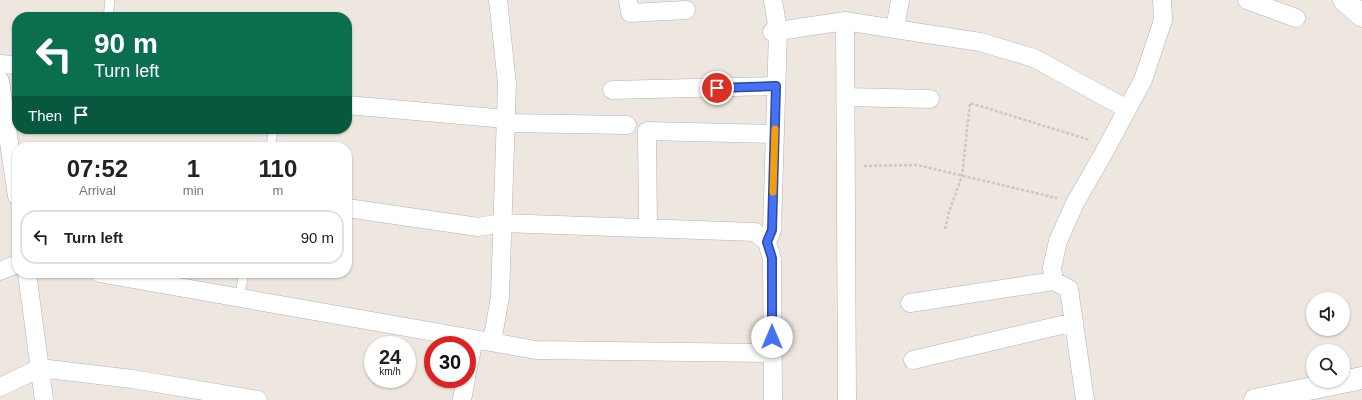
<!DOCTYPE html>
<html lang="en">
<head>
<meta charset="utf-8">
<style>
	:root { --surface:#fff; --page:#f6f6f6; --text:#222; --muted:#767676; --line:#e0e0e0 }
	body { margin:0; font-family:Arial,sans-serif; background:var(--page); color:var(--text); height:100vh; display:flex; flex-direction:column; font-size:15px; white-space:nowrap }
	* { box-sizing:border-box; margin:0 }
	p { font-size:13px; color:var(--muted) }
	.icon { flex:none; width:22px; height:22px; fill:none; stroke:currentColor; stroke-width:2; stroke-linecap:round; stroke-linejoin:round }
	.map { position:relative; flex:1; overflow:hidden }
	.sheet { position:absolute; left:12px; top:142px; width:340px; height:136px; display:flex; flex-direction:column; background:var(--surface); border-radius:16px; box-shadow:0 1px 3px #0004 }
	.sheet>* { flex:none }
	.top-card { position:absolute; left:12px; top:12px; width:340px; height:122px; border-radius:16px; box-shadow:0 1px 3px #0004; background:#0b6e4f; color:#fff; overflow:hidden }
	.fabs { position:absolute; left:1306px; top:292px; display:grid; gap:8px }
	.fabs a { display:grid; place-items:center; width:44px; height:44px; border-radius:50%; background:var(--surface); box-shadow:0 1px 3px #0004; font-size:20px }
	.speed { position:absolute; left:364px; top:336px; display:flex; gap:8px; font-size:20px; font-weight:700; text-align:center }
	.speed>* { display:grid; place-content:center; width:52px; height:52px; border-radius:50%; background:var(--surface); box-shadow:0 1px 3px #0004; line-height:1 }
	.speed small { font-size:10px; font-weight:400 }
	.speed .limit { border:6px solid #d22; background:#fff; color:#111 }
	.pin { position:absolute; display:grid; place-items:center; width:34px; height:34px; color:#fff; margin:-17px; border:2px solid #fff; border-radius:50%; box-shadow:0 1px 4px #0007 }
	.me { position:absolute; width:44px; margin:-22px; rotate:0deg; stroke-linejoin:round; filter:drop-shadow(0 0 3px #0008) }
	.turn { display:flex; align-items:center; gap:14px; height:84px; padding:0 16px; font-size:18px }
	.turn .icon { width:52px; height:52px; stroke-width:2.5 }
	.turn b { display:block; font-size:28px; line-height:34px }
	.then { display:flex; align-items:center; height:38px; padding:0 16px; background:#0003; gap:8px; font-size:15px }
	.eta { display:flex; justify-content:space-evenly; align-items:center; height:68px; text-align:center }
	.eta b { font-size:24px; font-weight:600; line-height:28px }
	ul { padding:0; list-style:none }
	li { display:flex; align-items:center; gap:12px; height:54px; margin:0 8px 6px; padding:0 8px; border:2px solid var(--line); border-radius:16px }
	li div { flex:1 }
	li b { display:block; font-size:15px }
	li em { font-style:normal }
	.map>svg:first-child { display:block }
</style>
</head>
<body>
<div class="map">
<svg width="1362" height="400" viewBox="0 0 1362 400">
	<rect width="100%" height="100%" fill="#eee7e0"/>
	<g fill="none" stroke-linecap="round" stroke-linejoin="round">
		<defs>
			<path id="service" d="M 108,17 L 110,0
				M 271,147 L 273,129
				M 239,298 L 244,273"/>
			<path id="minor" d="M 628,0 L 630,13 L 686,10
				M 1247,0 L 1296,18
				M 845,21 L 847,400
				M 895,29 L 900,0
				M 772,32 L 845,21 L 895,29 L 980,42 L 1034,58 L 1127,109
				M 0,64 L 17,65
				M 0,81 L 17,196
				M 612,90 L 776,86
				M 846,97 L 930,99
				M 347,105 L 506,119
				M 506,123 L 627,125
				M 347,208 L 478,227 L 502,223 L 755,232 L 767,242 L 772,259 L 773,400
				M 648,228 L 647,131 L 775,134
				M 767,242 L 772,230 L 778,31 L 773,0
				M 0,271 L 17,264
				M 27,273 L 44,400
				M 99,273 L 536,350 L 772,353
				M 910,303 L 1054,281
				M 492,342 L 500,297 L 507,84 L 498,0
				M 913,360 L 1074,322
				M 467,373 L 474,339
				M 0,387 L 40,368 L 132,379 L 258,400
				M 462,400 L 466,379
				M 1085,400 L 1069,289 L 1054,281 L 1052,268 L 1058,241 L 1075,203 L 1102,156 L 1143,80 L 1163,20 L 1162,0"/>
			<path id="tertiary" d="M 1344,0 L 1362,16
				M 1255,400 L 1362,378"/>
		</defs>
		<!-- service casing -->
		<use href="#service" stroke="#b0b3bd" stroke-width="10"/>
		<!-- minor casing -->
		<use href="#minor" stroke="#b0b3bd" stroke-width="19"/>
		<!-- tertiary casing -->
		<use href="#tertiary" stroke="#b0b3bd" stroke-width="23"/>
		<!-- path -->
		<path stroke="#c8c8c8" stroke-width="2.5" stroke-dasharray="3 2" stroke-linecap="butt" d="M 864,166 L 917,165 L 1057,198
			M 945,229 L 949,212 L 962,176 L 970,103 L 1090,140"/>
		<!-- service -->
		<use href="#service" stroke="#fff" stroke-width="9"/>
		<!-- minor -->
		<use href="#minor" stroke="#fff" stroke-width="18"/>
		<!-- tertiary -->
		<use href="#tertiary" stroke="#fff" stroke-width="22"/>
	</g>
	<g fill="none" stroke-linecap="round" stroke-linejoin="round">
		<defs>
			<path id="route" d="M 717,88 L 776,86 L 772,230 L 767,242 L 772,258 L 772,337"/>
		</defs>
		<!-- route casing -->
		<use href="#route" stroke="#2d49a0" stroke-width="10"/>
		<!-- route -->
		<use href="#route" stroke="#4571f6" stroke-width="7"/>
		<!-- slow -->
		<path stroke="#f59e0b" stroke-width="7" d="M 773,192 L 775,129"/>
	</g>
</svg>
<div class="fabs">
<a><svg class="icon" aria-label="sound" viewBox="0 0 24 24"><path d="M4 9h4l5-4v14l-5-4H4zM17 9q2 3 0 6"/></svg></a>
<a><svg class="icon" aria-label="search" viewBox="0 0 24 24"><circle cx="10" cy="10" r="6"/><path d="M15 15l6 6"/></svg></a>
</div>
<div class="speed"><div>24<small>km/h</small></div><div class="limit">30</div></div>
<div class="pin" style="left:717px;top:88px;background:#d93025"><svg class="icon" aria-label="arrive" viewBox="0 0 24 24"><path d="M6 21V4h12l-3 4 3 4H6"/></svg></div>
<svg class="me" style="left:772px;top:337px" viewBox="-20 -20 40 40"><circle r="19" fill="#fff"/><path d="M0-13L10 11 0 6-10 11z" fill="#4571f6"/></svg>
<div class="top-card">
<div class="turn"><svg class="icon" aria-label="left" viewBox="0 0 24 24"><path d="M17 20v-9H6M10 6l-5 5 5 5"/></svg><div><b>90 m</b>Turn left</div></div>
<div class="then">Then<svg class="icon" aria-label="arrive" viewBox="0 0 24 24"><path d="M6 21V4h12l-3 4 3 4H6"/></svg></div>
</div>
<section class="sheet">
<div class="eta">
<div><b>07:52</b><p>Arrival</p></div>
<div><b>1</b><p>min</p></div>
<div><b>110</b><p>m</p></div>
</div>
<ul>
<li><svg class="icon" aria-label="left" viewBox="0 0 24 24"><path d="M17 20v-9H6M10 6l-5 5 5 5"/></svg><div><b>Turn left</b></div><em>90 m</em></li>
</ul>
</section>
</div>
</body>
</html>
